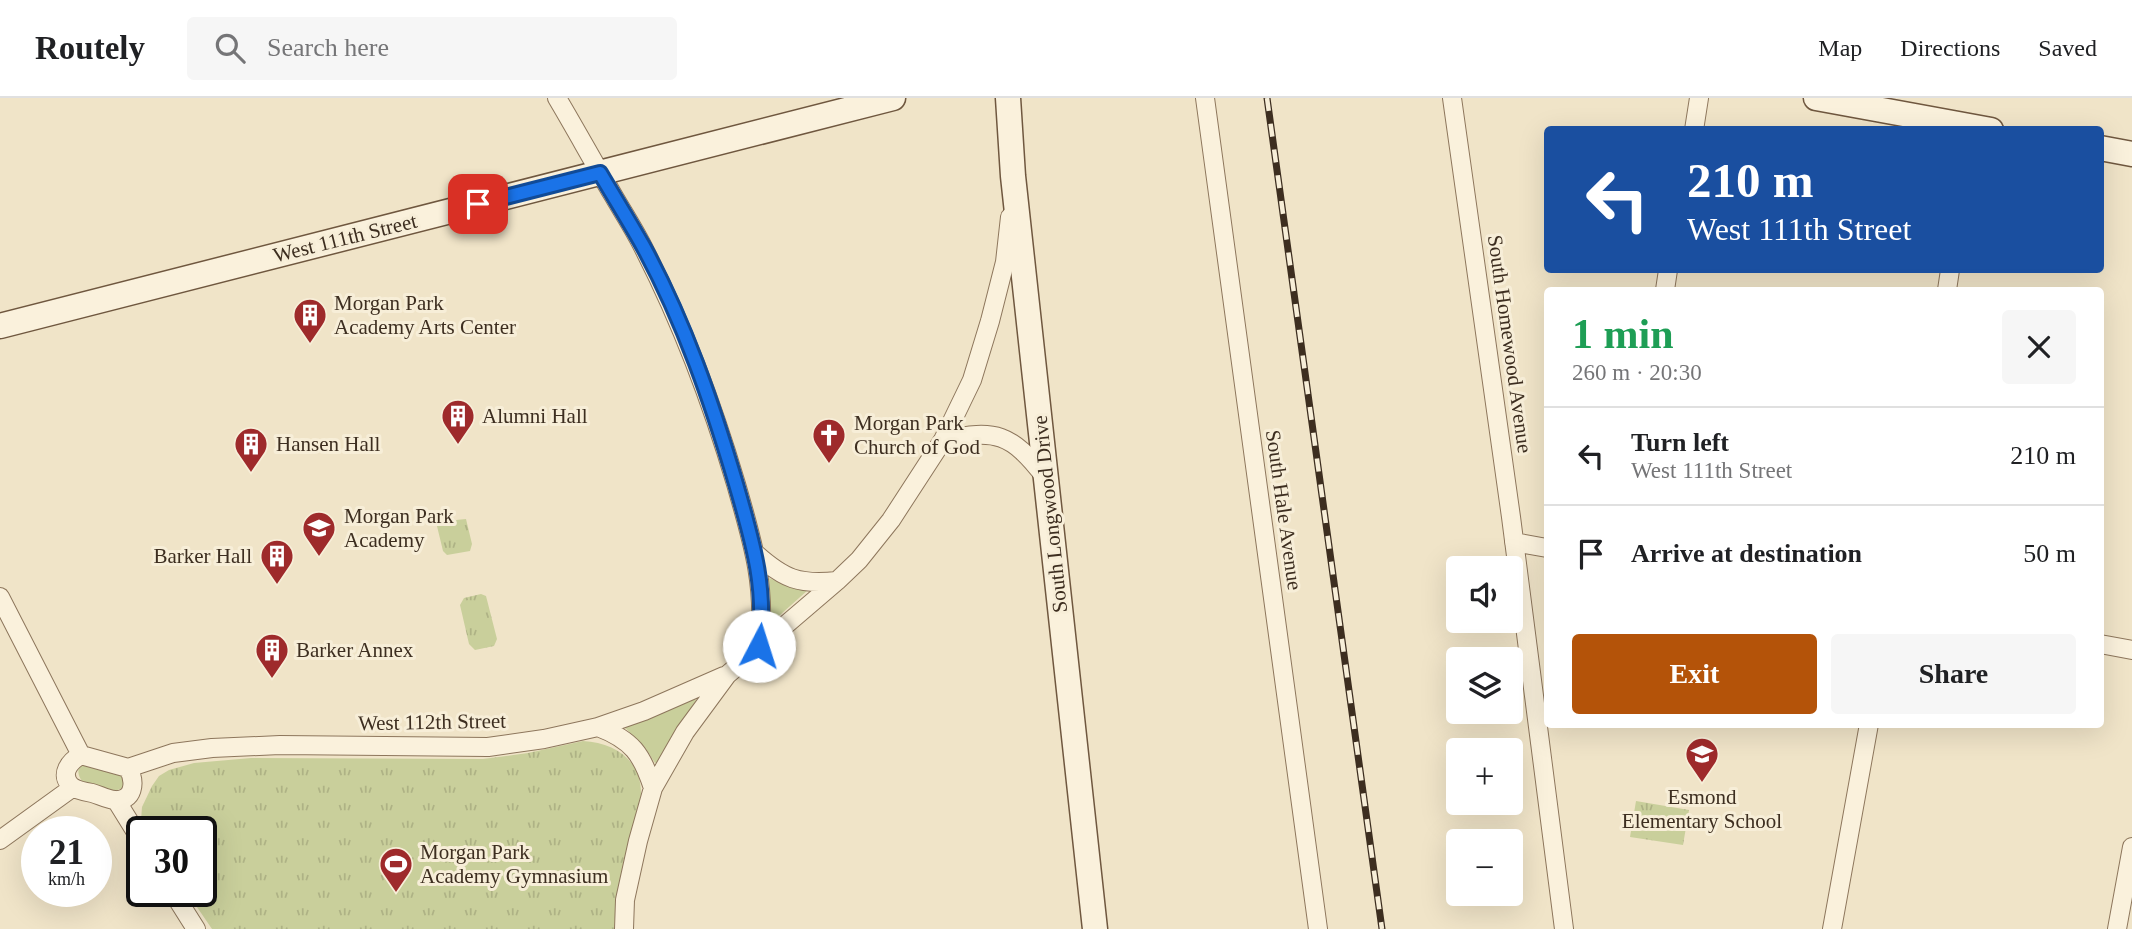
<!DOCTYPE html>
<html lang="en">
<head>
<meta charset="utf-8">
<style>
	:root { --surface:#fff; --page:#f6f6f6; --text:#202124; --muted:#757577; --line:#e0e0e0; --accent:#b45309 }
	body { margin:0; font-family:"Times New Roman",serif; background:var(--page); color:var(--text); height:100vh; display:flex; flex-direction:column; font-size:26px; white-space:nowrap }
	* { box-sizing:border-box; margin:0 }
	p { font-size:23px; color:var(--muted) }
	.icon { flex:none; width:38px; height:38px; fill:none; stroke:currentColor; stroke-width:2; stroke-linecap:round; stroke-linejoin:round }
	.map { position:relative; flex:1; overflow:hidden }
	.side { position:absolute; left:1544px; top:189px; width:560px; height:441px; display:flex; flex-direction:column; background:var(--surface); border-radius:7px; box-shadow:0 7px 28px #0002 }
	.side>* { flex:none }
	.banner { position:absolute; left:1544px; top:28px; width:560px; height:147px; border-radius:7px; box-shadow:0 7px 28px #0002; background:#1a4fa0; color:#fff; overflow:hidden }
	.fabs { position:absolute; left:1446px; top:458px; display:grid; gap:14px }
	.fabs a { display:grid; place-items:center; width:77px; height:77px; border-radius:7px; background:var(--surface); box-shadow:0 7px 28px #0002; font-size:35px }
	.speed { position:absolute; left:21px; top:718px; display:flex; gap:14px; font-size:35px; font-weight:700; text-align:center }
	.speed>* { display:grid; place-content:center; width:91px; height:91px; border-radius:50%; background:var(--surface); box-shadow:0 7px 28px #0002; line-height:1 }
	.speed small { font-size:18px; font-weight:400 }
	.speed .limit { border:4px solid #111; border-radius:10px; background:#fff; color:#111 }
	.pin { position:absolute; display:grid; place-items:center; width:60px; height:60px; color:#fff; margin:-30px; border-radius:14px; box-shadow:0 4px 10px #0006 }
	.me { position:absolute; width:77px; margin:-38px; rotate:5deg; stroke-linejoin:round; filter:drop-shadow(0 0 5px #0008) }
	.turn { display:flex; align-items:center; gap:24px; height:147px; padding:0 28px; font-size:32px }
	.turn .icon { width:91px; height:91px; stroke-width:2.5 }
	.turn b { display:block; font-size:49px; line-height:60px }
	.round { display:grid; place-items:center; flex:none; width:74px; height:74px; border-radius:7px; background:var(--page) }
	.head { display:flex; align-items:center; justify-content:space-between; height:119px; padding:0 28px }
	h1 { font-size:42px; font-weight:700; line-height:52px; color:#1e9e55 }
	.button { display:flex; gap:14px; margin-top:auto; padding:14px 28px }
	.button a { flex:1; height:80px; border-radius:7px; background:var(--accent); color:#fff; font-size:28px; font-weight:700; line-height:80px; text-align:center }
	.button a+a { background:var(--page); color:var(--text) }
	ul { padding:0; list-style:none }
	li { display:flex; align-items:center; gap:21px; height:98px; padding:0 28px; border-top:2px solid var(--line) }
	li div { flex:1 }
	li b { display:block; font-size:26px }
	li em { font-style:normal }
	header { display:flex; align-items:center; gap:42px; box-sizing:border-box; height:98px; padding:0 35px; background:var(--surface); border-bottom:2px solid var(--line) }
	header strong { font-size:33px }
	nav { display:flex; gap:38px; margin-inline-start:auto; font-size:24px }
	.search { width:490px; height:63px; background:var(--page); display:flex; align-items:center; gap:18px; box-sizing:border-box; padding:0 24px; border-radius:7px; color:var(--muted); font-size:26px }
	.map>svg:first-child { display:block }
</style>
</head>
<body>
<header>
<strong>Routely</strong>
<div class="search"><svg class="icon" aria-label="search" viewBox="0 0 24 24"><circle cx="10" cy="10" r="6"/><path d="M15 15l6 6"/></svg>Search here</div>
<nav><a>Map</a><a>Directions</a><a>Saved</a></nav>
</header>
<div class="map">
<svg width="2132" height="831" viewBox="0 0 2132 831">
	<defs>
		<pattern id="park-tufts" width="24" height="20" patternUnits="userSpaceOnUse" patternTransform="scale(1.75)"><rect width="24" height="20" fill="#c9cf9b"/><path d="M3 7l-1-3M5 7V3M7 7l1-3M15 17l-1-3M17 17v-4M19 17l1-3" fill="none" stroke="#aeb285"/></pattern>
	</defs>
	<rect width="100%" height="100%" fill="#f0e4c8"/>
	<!-- green -->
	<path fill="#c9cf9b" d="M 769,480 L 790,489 L 808,492 L 771,525 Z
		M 694,599 L 696,602 L 658,664 L 655,665 L 644,648 L 624,629 Z
		M 84,667 L 119,674 L 125,680 L 125,688 C 111,700 73,690 79,669 Z"/>
	<!-- park -->
	<path fill="url(#park-tufts)" d="M 466,421 L 472,446 L 470,453 L 447,457 L 443,453 L 436,424 Z
		M 481,496 L 486,498 L 497,541 L 494,548 L 475,552 L 469,546 L 460,507 L 464,500 Z
		M 583,643 C 615,645 642,662 641,697 C 630,742 617,785 614,831 L 212,831 L 186,793 L 201,793 L 201,733 L 145,733 L 141,722 L 142,709 L 152,688 L 159,678 L 169,672 L 194,665 L 251,660 L 483,661 L 528,655 Z
		M 1636,703 L 1689,712 L 1683,747 L 1630,739 Z"/>
	<g fill="none" stroke-linecap="round" stroke-linejoin="round">
		<defs>
			<path id="street" d="M 557,0 C 576,32 594,65 613,97 C 624,116 636,134 645,153 C 683,228 712,305 736,386 C 752,442 767,489 759,548
				M 1205,0 L 1318,831
				M 1452,0 L 1511,419 L 1564,831
				M 1694,32 L 1699,0
				M 1665,192 L 1668,172
				M 1947,192 L 1950,172
				M 943,342 C 996,331 1011,335 1045,379
				M 1514,444 L 1547,450
				M 756,456 C 784,481 799,487 837,483
				M 0,499 L 81,657
				M 2100,546 L 2132,552
				M 598,629 C 632,642 642,656 653,690
				M 81,657 L 128,670 C 136,684 134,704 114,702 C 107,701 99,697 92,695 C 86,694 76,692 71,688 C 59,676 70,663 81,657 Z
				M 128,670 L 173,655 L 212,650 L 280,647 L 488,649 L 544,641 L 598,629 L 644,613 L 724,578
				M 116,702 L 142,744
				M 0,742 L 72,690
				M 172,793 L 196,831
				M 624,831 L 625,802 L 638,743 L 653,690 L 685,634 L 727,577 L 837,483 L 859,462 L 891,422 L 943,342 L 972,282 L 990,223 L 1005,164 L 1010,119
				M 1832,831 L 1869,626
				M 2117,831 L 2132,749"/>
			<path id="secondary" d="M 1008,0 L 1013,78 L 1095,831
				M 1816,0 L 1991,32
				M 2100,50 L 2132,56
				M 0,228 L 893,0"/>
		</defs>
		<!-- street casing -->
		<use href="#street" stroke="#8d765c" stroke-width="20"/>
		<!-- secondary casing -->
		<use href="#secondary" stroke="#6f573f" stroke-width="27"/>
		<!-- street -->
		<use href="#street" stroke="#faf1dc" stroke-width="18"/>
		<!-- secondary -->
		<use href="#secondary" stroke="#faf1dc" stroke-width="24"/>
		<defs>
			<path id="rail" d="M 1267,0 L 1382,831"/>
		</defs>
		<!-- rail casing -->
		<use href="#rail" stroke="#3d2e20" stroke-width="7"/>
		<!-- rail -->
		<use href="#rail" stroke="#f7eed8" stroke-width="4.5" stroke-dasharray="13" stroke-linecap="butt"/>
	</g>
	<g fill="none" stroke-linecap="round" stroke-linejoin="round">
		<defs>
			<path id="route" d="M 478,106 L 600,75 C 614,99 629,123 643,148 C 684,223 712,305 736,386 C 752,442 767,489 759,548"/>
		</defs>
		<!-- route casing -->
		<use href="#route" stroke="#114b97" stroke-width="18"/>
		<!-- route -->
		<use href="#route" stroke="#1a73e8" stroke-width="12"/>
	</g>
	<!-- icons -->
	<defs>
		<symbol id="building-pin" viewBox="-11 -11 22 30"><path d="M0 17L-7.5 6A9.5 9.5 0 1 1 7.5 6Z" fill="#9e2a2b" stroke="#f7eed8"/><path d="M-4-6H4V6H1V3H-1V6H-4ZM-2.5-4.3h1.7v1.8h-1.7ZM.8-4.3h1.7v1.8H.8ZM-2.5-1h1.7V.8h-1.7ZM.8-1h1.7V.8H.8Z" fill="#fff"/></symbol>
		<symbol id="church-pin" viewBox="-11 -11 22 30"><path d="M0 17L-7.5 6A9.5 9.5 0 1 1 7.5 6Z" fill="#9e2a2b" stroke="#f7eed8"/><path d="M-1.2-6h2.4v3.5h3.3v2.4h-3.3V6h-2.4V-.1h-3.3v-2.4h3.3Z" fill="#fff"/></symbol>
		<symbol id="school-pin" viewBox="-11 -11 22 30"><path d="M0 17L-7.5 6A9.5 9.5 0 1 1 7.5 6Z" fill="#9e2a2b" stroke="#f7eed8"/><path d="M0-5L7-2L0 1L-7-2ZM-4 1L0 2.5L4 1V4Q0 6-4 4Z" fill="#fff"/></symbol>
		<symbol id="stadium-pin" viewBox="-11 -11 22 30"><path d="M0 17L-7.5 6A9.5 9.5 0 1 1 7.5 6Z" fill="#9e2a2b" stroke="#f7eed8"/><path d="M0-5a6.5 5 0 1 0 0 10a6.5 5 0 1 0 0-10ZM-3.5-1.8h7v3.6h-7Z" fill="#fff"/></symbol>
	</defs>
	<g fill-rule="evenodd">
		<use href="#building-pin" x="291" y="198" width="38" height="52"/>
		<use href="#building-pin" x="439" y="299" width="38" height="52"/>
		<use href="#church-pin" x="810" y="318" width="38" height="52"/>
		<use href="#building-pin" x="232" y="327" width="38" height="52"/>
		<use href="#school-pin" x="300" y="411" width="38" height="52"/>
		<use href="#building-pin" x="258" y="439" width="38" height="52"/>
		<use href="#building-pin" x="253" y="533" width="38" height="52"/>
		<use href="#school-pin" x="1683" y="637" width="38" height="52"/>
		<use href="#stadium-pin" x="377" y="747" width="38" height="52"/>
	</g>
	<g text-anchor="middle" stroke-width="6" stroke-linejoin="round" paint-order="stroke">
		<!-- street labels -->
		<g font-size="21" fill="#3d2e20" stroke="#f7eed8">
			<text transform="translate(345 140) rotate(-14)" y="7">West 111th Street</text>
			<text transform="translate(1510 246) rotate(82)" y="7">South Homewood Avenue</text>
			<text transform="translate(1284 412) rotate(82)" y="7">South Hale Avenue</text>
			<text transform="translate(1050 416) rotate(-96)" y="7">South Longwood Drive</text>
			<text transform="translate(432 624) rotate(-1)" y="7">West 112th Street</text>
		</g>
		<!-- poi labels -->
		<g font-size="21" fill="#3d2e20" stroke="#f7eed8" text-anchor="start">
			<text x="334" y="212">Morgan Park<tspan x="334" dy="24">Academy Arts Center</tspan></text>
			<text x="482" y="325">Alumni Hall</text>
			<text x="854" y="332">Morgan Park<tspan x="854" dy="24">Church of God</tspan></text>
			<text x="276" y="353">Hansen Hall</text>
			<text x="344" y="425">Morgan Park<tspan x="344" dy="24">Academy</tspan></text>
			<text x="252" y="465" text-anchor="end">Barker Hall</text>
			<text x="296" y="559">Barker Annex</text>
			<text x="1702" y="706" text-anchor="middle">Esmond<tspan x="1702" dy="24">Elementary School</tspan></text>
			<text x="420" y="761">Morgan Park<tspan x="420" dy="24">Academy Gymnasium</tspan></text>
		</g>
	</g>
</svg>
<div class="fabs">
<a><svg class="icon" aria-label="sound" viewBox="0 0 24 24"><path d="M4 9h4l5-4v14l-5-4H4zM17 9q2 3 0 6"/></svg></a>
<a><svg class="icon" aria-label="layers" viewBox="0 0 24 24"><path d="M12 4l9 5-9 5-9-5zM3 14l9 5 9-5"/></svg></a>
<a>+</a>
<a>−</a>
</div>
<div class="speed"><div>21<small>km/h</small></div><div class="limit">30</div></div>
<div class="pin" style="left:478px;top:106px;background:#d93025"><svg class="icon" aria-label="arrive" viewBox="0 0 24 24"><path d="M6 21V4h12l-3 4 3 4H6"/></svg></div>
<svg class="me" style="left:759px;top:548px" viewBox="-20 -20 40 40"><circle r="19" fill="#fff"/><path d="M0-13L10 11 0 6-10 11z" fill="#1a73e8"/></svg>
<div class="banner">
<div class="turn"><svg class="icon" aria-label="left" viewBox="0 0 24 24"><path d="M17 20v-9H6M10 6l-5 5 5 5"/></svg><div><b>210 m</b>West 111th Street</div></div>
</div>
<section class="side">
<div class="head"><div><h1>1 min</h1><p>260 m · 20:30</p></div><a class="round"><svg class="icon" aria-label="close" viewBox="0 0 24 24"><path d="M6 6l12 12M18 6L6 18"/></svg></a></div>
<ul>
<li><svg class="icon" aria-label="left" viewBox="0 0 24 24"><path d="M17 20v-9H6M10 6l-5 5 5 5"/></svg><div><b>Turn left</b><p>West 111th Street</p></div><em>210 m</em></li>
<li><svg class="icon" aria-label="arrive" viewBox="0 0 24 24"><path d="M6 21V4h12l-3 4 3 4H6"/></svg><div><b>Arrive at destination</b></div><em>50 m</em></li>
</ul>
<div class="button"><a>Exit</a><a>Share</a></div>
</section>
</div>
</body>
</html>
